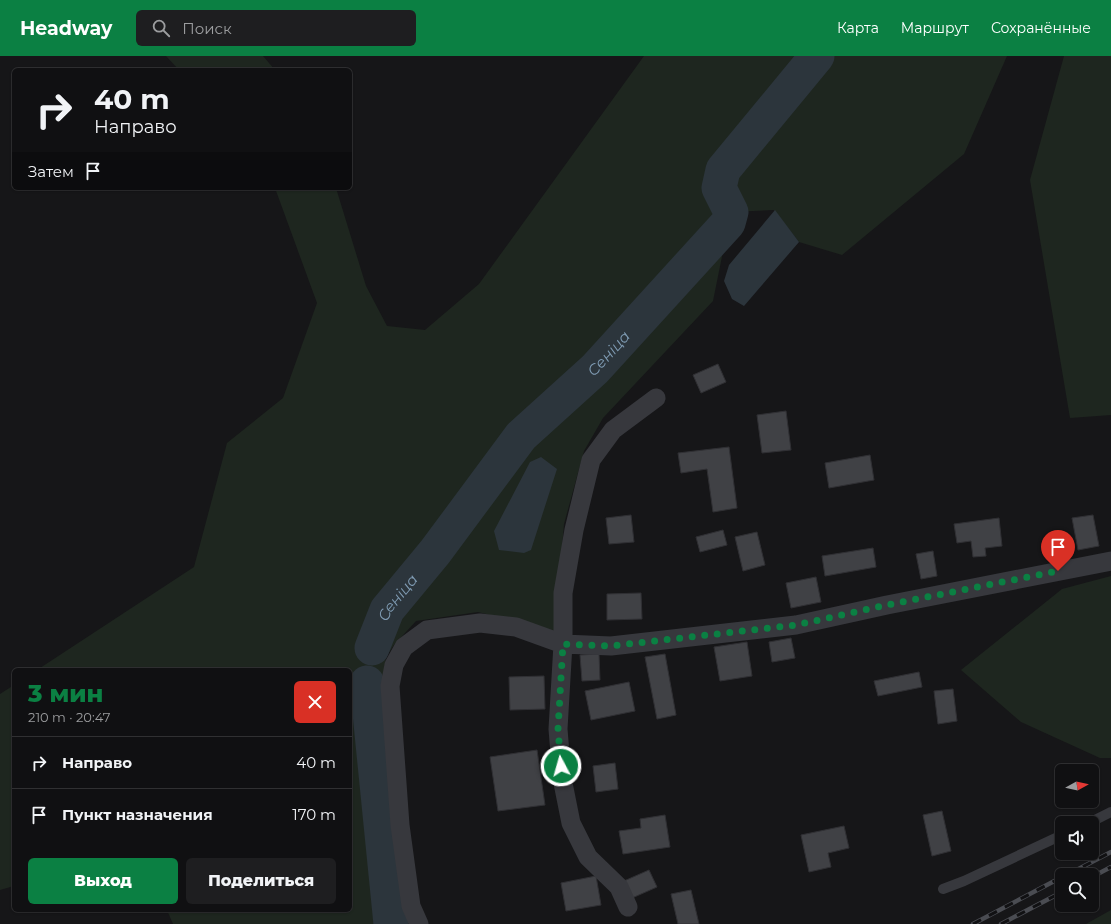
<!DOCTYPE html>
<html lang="ru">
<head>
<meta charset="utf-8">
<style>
	:root { --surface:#101012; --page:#1e1e20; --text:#f1f3f6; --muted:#9c9d9f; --line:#303032; --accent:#0b8043 }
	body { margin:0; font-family:Montserrat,sans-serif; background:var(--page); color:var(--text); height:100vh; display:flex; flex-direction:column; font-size:15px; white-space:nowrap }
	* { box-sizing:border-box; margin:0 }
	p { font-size:13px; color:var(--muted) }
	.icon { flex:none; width:22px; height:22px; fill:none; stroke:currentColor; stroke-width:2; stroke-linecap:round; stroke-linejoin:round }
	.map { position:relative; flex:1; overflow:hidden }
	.drawer { position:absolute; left:12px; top:612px; width:340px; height:244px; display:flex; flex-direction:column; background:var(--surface); border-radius:6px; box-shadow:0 1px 3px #0004,0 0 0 1px var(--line) }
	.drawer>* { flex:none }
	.hud { position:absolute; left:12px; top:12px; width:340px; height:122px; border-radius:6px; box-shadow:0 1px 3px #0004,0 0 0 1px var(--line); background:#101012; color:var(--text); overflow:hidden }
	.needle { width:26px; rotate:82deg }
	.tools { position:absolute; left:1055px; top:708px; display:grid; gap:8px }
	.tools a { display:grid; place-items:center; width:44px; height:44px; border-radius:6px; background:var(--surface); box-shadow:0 1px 3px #0004,0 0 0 1px var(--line); font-size:20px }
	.pin { position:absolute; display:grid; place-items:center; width:34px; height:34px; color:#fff; margin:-41px -17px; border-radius:50% 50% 50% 0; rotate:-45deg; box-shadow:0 0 4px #0007 }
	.pin .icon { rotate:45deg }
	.me { position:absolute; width:44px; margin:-22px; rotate:354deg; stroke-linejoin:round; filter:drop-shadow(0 0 3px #0008) }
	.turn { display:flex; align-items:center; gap:14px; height:84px; padding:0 16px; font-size:18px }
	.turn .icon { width:52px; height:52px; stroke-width:2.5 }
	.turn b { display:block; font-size:28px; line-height:34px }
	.then { display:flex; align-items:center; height:38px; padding:0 16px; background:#0003; gap:8px; font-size:15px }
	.round { display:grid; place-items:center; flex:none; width:42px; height:42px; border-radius:6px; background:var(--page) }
	.overview { display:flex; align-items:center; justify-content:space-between; height:68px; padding:0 16px }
	h1 { font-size:24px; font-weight:800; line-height:30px; color:var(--accent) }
	.cta { display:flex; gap:8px; margin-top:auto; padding:8px 16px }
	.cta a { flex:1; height:46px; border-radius:6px; background:var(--accent); color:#fff; font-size:16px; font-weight:800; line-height:46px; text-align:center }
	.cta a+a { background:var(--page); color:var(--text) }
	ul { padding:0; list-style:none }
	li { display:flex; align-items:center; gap:12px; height:52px; padding:0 16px; border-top:1px solid var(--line) }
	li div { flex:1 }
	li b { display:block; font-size:15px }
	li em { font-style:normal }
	header { display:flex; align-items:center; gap:24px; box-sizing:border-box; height:56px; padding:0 20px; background:var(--accent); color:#fff }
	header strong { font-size:19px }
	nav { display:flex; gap:22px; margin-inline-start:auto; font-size:14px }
	.search { width:280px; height:36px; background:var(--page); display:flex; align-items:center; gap:10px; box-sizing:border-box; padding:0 14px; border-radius:6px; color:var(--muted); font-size:15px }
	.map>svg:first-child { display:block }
</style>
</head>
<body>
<header>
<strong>Headway</strong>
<div class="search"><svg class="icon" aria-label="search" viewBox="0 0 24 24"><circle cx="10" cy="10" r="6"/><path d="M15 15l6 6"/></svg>Поиск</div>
<nav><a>Карта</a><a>Маршрут</a><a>Сохранённые</a></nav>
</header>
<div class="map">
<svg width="1111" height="868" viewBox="0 0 1111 868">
	<rect width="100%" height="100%" fill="#161618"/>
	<!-- green -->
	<path fill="#1e261f" d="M 166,0 L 263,0 L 275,14 L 179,14 Z
		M 644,0 L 1007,0 L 964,98 L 842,199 L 799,186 L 774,154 L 731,156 L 713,245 L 603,362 L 584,395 L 564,468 L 555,575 L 478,556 L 416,565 L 394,589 L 386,601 L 383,622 L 395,852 L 397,868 L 173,868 L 167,854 L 350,854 L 350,614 L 37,614 L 194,511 L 227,387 L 283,342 L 317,247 L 275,132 L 336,132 L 366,230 L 387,270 L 425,274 L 479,228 Z
		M 1064,0 L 1111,0 L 1111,359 L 1070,362 L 1030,124 Z
		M 1111,520 L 1111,702 L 1100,702 L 1021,666 L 961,614 L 1062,533 Z
		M 14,629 L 14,830 L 0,834 L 0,638 Z
		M 1111,854 L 1111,868 L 1086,868 Z"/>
	<!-- water -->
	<path fill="#2c353c" d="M 775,154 L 799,186 L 744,250 L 732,243 L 724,225 L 729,209 Z
		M 541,401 L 557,413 L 531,494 L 524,497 L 499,494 L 494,475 L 530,406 Z"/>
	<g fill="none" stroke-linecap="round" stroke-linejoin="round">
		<!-- river -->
		<g stroke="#2c353c" stroke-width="35">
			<path id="s1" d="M 372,592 L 387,554 L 435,496 L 521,380 L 595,313 L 728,167 L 731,156 L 719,132 L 723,114 L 817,0"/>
			<path d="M 367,627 L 391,868"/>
		</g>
	</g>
	<!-- building -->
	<path fill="#404145" stroke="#303034" d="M 718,308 L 726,326 L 701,337 L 693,319 Z
		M 786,355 L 791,394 L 762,397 L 757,359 Z
		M 729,391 L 737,452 L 713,456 L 707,413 L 681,417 L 678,397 Z
		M 870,399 L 874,424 L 829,432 L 825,407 Z
		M 631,459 L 634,486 L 609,488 L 606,462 Z
		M 1093,459 L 1099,490 L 1078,494 L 1072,462 Z
		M 999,462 L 1002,490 L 985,492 L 986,500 L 973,501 L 971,485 L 957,487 L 954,468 Z
		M 723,474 L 727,489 L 700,496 L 696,481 Z
		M 757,476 L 765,509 L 743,515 L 735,481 Z
		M 873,492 L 876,511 L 825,520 L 822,500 Z
		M 933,495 L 937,520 L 921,523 L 916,498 Z
		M 816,521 L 821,546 L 791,552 L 786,527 Z
		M 641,537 L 642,563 L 607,564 L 607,538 Z
		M 791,582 L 795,602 L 772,606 L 769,586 Z
		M 747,586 L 752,620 L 720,625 L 714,591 Z
		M 599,598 L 600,624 L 582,625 L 580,599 Z
		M 665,598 L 676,659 L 657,663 L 645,601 Z
		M 919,616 L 922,631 L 878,640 L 874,625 Z
		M 544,620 L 545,653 L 510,654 L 509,621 Z
		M 629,626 L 635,655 L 591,664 L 585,635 Z
		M 953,633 L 957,665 L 938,668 L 934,635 Z
		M 537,694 L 545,749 L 498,755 L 490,701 Z
		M 615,707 L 618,733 L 596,736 L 593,710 Z
		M 942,755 L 951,795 L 932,800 L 923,759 Z
		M 665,759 L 670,791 L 623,798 L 619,775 L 641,772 L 640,763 Z
		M 844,770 L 849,792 L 828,797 L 831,811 L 809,816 L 801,779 Z
		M 649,814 L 657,831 L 632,842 L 624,825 Z
		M 596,820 L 601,849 L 566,855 L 561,827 Z
		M 691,834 L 699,868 L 678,868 L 671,838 Z"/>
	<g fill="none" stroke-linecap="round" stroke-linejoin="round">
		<!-- lane -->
		<path stroke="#37383d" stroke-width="10" d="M 1089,767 L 1111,756
			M 943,833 L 964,825 L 1062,779"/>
		<!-- street -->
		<path stroke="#37383d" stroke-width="19" d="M 656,342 L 613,374 L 591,404 L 574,474 L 563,537 L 563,588 L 611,590 L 796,569 L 887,549 L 1111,505
			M 419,868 L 411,850 L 400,769 L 390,630 L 394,609 L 404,591 L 427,574 L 480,567 L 516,571 L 563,588 L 558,673 L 562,722 L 571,767 L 588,801 L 619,831 L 628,851"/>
		<defs>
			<path id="rail" d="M 1067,819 L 1111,796
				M 1092,821 L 1111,811
				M 973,868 L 1062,821
				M 1001,868 L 1062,836"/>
		</defs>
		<!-- rail casing -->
		<use href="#rail" stroke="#4a4c52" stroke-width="4.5"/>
		<!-- rail -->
		<use href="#rail" stroke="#111113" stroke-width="3" stroke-dasharray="9" stroke-linecap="butt"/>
	</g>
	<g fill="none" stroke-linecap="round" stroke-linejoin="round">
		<!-- route -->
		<path stroke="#0b8043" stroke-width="7" stroke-dasharray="0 12.6" d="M 561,710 L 558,673 L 563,588 L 610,590 L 796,569 L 887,549 L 1058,515"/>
	</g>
	<g text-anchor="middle" stroke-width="4" stroke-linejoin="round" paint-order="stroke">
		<!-- water labels -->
		<g font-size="15" font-style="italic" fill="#7f9bb3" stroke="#111113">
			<text dy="5" stroke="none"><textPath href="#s1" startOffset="381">Сеніца</textPath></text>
			<text dy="5" stroke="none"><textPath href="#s1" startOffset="57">Сеніца</textPath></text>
		</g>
	</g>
</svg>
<div class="tools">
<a><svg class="needle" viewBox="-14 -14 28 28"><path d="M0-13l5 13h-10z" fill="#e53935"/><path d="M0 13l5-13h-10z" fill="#9c9d9f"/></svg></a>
<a><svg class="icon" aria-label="sound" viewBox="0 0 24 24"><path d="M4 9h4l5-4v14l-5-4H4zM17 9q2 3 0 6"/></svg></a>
<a><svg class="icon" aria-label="search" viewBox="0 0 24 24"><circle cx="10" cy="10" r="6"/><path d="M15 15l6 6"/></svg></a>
</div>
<div class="pin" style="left:1058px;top:515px;background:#d93025"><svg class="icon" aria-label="arrive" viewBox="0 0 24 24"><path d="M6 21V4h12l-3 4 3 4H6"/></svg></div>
<svg class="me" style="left:561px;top:710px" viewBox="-20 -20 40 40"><circle r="17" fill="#0b8043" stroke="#fff" stroke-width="3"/><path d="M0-11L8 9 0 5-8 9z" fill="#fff"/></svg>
<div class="hud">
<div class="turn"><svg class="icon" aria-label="right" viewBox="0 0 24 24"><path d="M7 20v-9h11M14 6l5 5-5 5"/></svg><div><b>40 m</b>Направо</div></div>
<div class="then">Затем<svg class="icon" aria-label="arrive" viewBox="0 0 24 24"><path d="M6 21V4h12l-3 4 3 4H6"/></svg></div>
</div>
<section class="drawer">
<div class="overview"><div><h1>3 мин</h1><p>210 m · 20:47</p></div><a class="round" style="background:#d93025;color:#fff"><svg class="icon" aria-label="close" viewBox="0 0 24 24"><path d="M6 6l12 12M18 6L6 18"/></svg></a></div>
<ul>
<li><svg class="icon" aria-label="right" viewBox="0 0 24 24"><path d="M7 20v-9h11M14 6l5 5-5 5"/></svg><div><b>Направо</b></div><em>40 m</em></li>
<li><svg class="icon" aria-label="arrive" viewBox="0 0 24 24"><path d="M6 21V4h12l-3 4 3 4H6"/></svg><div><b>Пункт назначения</b></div><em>170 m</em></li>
</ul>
<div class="cta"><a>Выход</a><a>Поделиться</a></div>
</section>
</div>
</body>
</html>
